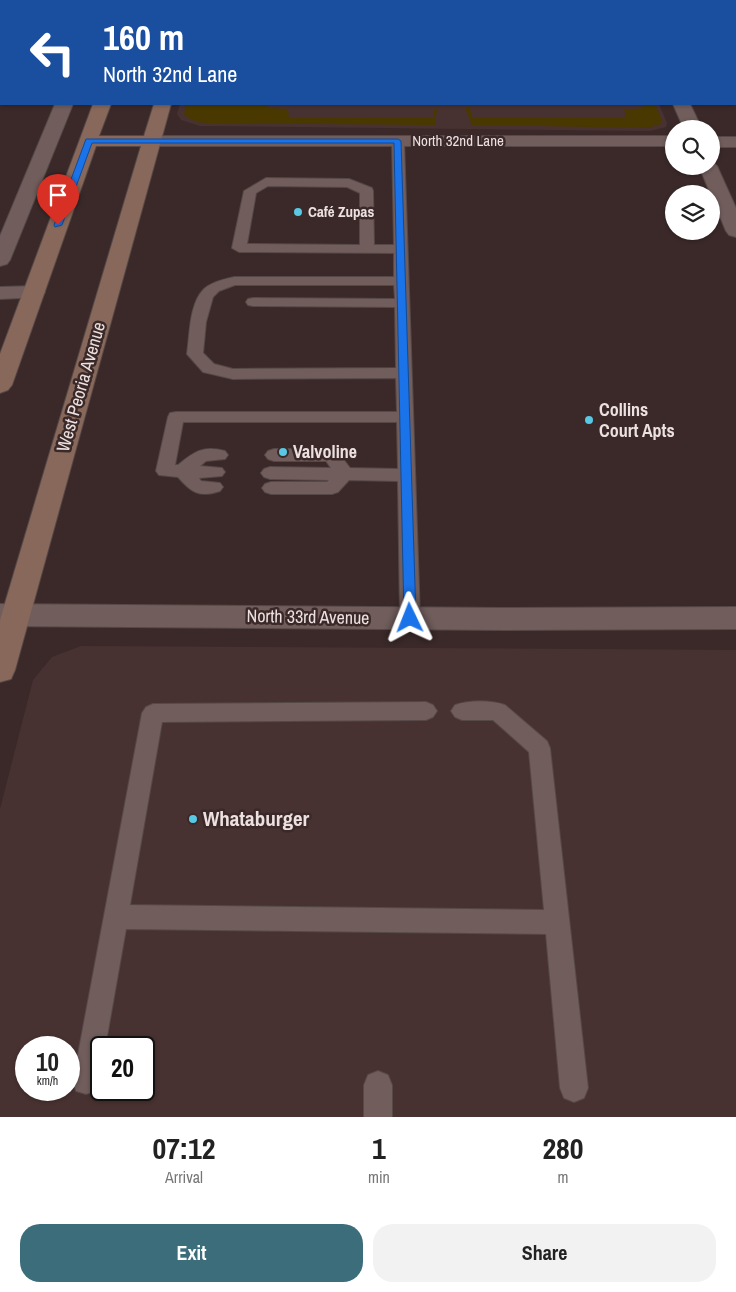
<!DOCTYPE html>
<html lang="en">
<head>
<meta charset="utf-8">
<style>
	:root { --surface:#fff; --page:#f2f2f2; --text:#222; --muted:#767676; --accent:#3b6d7a }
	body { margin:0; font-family:"Archivo Narrow",sans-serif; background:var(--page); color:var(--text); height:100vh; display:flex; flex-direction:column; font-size:19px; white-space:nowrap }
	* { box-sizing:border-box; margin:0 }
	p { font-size:16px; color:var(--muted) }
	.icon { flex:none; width:28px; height:28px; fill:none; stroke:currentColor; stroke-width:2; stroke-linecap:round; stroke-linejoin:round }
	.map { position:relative; height:1117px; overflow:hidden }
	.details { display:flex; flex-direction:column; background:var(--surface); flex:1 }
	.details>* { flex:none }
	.banner { position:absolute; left:0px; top:0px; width:736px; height:105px; box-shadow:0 1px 4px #0004; background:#1a4fa0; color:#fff; overflow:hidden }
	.tools { position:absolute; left:665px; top:120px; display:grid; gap:10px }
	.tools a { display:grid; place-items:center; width:55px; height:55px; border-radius:50%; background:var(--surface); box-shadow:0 1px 4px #0004; font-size:25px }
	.speed { position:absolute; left:15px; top:1036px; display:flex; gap:10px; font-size:25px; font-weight:700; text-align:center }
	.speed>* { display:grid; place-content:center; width:65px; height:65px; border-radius:50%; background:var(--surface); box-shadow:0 1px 4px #0004; line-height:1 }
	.speed small { font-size:12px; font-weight:400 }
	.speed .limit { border:2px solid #111; border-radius:8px; background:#fff; color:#111 }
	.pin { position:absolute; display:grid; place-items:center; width:42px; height:42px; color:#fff; margin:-51px -21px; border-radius:50% 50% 50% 0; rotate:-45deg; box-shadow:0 0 5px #0007 }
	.pin .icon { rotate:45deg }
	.me { position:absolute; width:55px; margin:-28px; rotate:358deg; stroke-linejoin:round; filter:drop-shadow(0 0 4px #0008) }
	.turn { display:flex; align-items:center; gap:18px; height:105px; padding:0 20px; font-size:22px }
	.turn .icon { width:65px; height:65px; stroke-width:2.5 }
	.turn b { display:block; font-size:35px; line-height:42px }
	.eta { display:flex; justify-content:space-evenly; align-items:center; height:85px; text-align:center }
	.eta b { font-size:30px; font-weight:700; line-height:35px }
	.action { display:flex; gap:10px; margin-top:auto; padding:10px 20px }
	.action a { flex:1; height:58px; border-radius:20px; background:var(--accent); color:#fff; font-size:20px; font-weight:700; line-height:58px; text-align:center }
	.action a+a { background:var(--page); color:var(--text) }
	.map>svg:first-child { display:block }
</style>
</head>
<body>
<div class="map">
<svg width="736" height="1117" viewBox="0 0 736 1117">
	<rect width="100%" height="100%" fill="#3a2928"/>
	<!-- built -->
	<path fill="#483231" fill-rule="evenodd" d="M 206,0 L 618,0 L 619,1 L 206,1 Z
		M 180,104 L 659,104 L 667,123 L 666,127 L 650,131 L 200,126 L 181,120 L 177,114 Z
		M 81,646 L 736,650 L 736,1117 L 0,1117 L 0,809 L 33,680 L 52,657 ZM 26,1048 L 69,1048 L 69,1090 L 26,1090 ZM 101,1048 L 144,1048 L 144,1090 L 101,1090 Z"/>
	<!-- green -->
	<path fill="#4a3801" d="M 186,104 L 268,104 L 268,108 L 288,109 L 289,117 L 433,117 L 433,109 L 437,109 L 435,125 L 208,123 L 196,122 L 184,115 Z
		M 642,104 L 655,104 L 662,121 L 661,124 L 648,128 L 472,125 L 465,108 L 470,108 L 472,117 L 626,117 L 624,110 L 643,108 Z"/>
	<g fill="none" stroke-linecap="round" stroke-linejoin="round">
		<defs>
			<path id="service" d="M 398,137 L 404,141 L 420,618 L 417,624 L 410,626 L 403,624 L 400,618 L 398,481 L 349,480 L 338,492 L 332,494 L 271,494 L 265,492 L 262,488 L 265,484 L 271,482 L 327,482 L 329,480 L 270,479 L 264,477 L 261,473 L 264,469 L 270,467 L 331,468 L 326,461 L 274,461 L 268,459 L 265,455 L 268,451 L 274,449 L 331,449 L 337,451 L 350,468 L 398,469 L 397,422 L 183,422 L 175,465 L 178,465 C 194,452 203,445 225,451 L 228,455 L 225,459 L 206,461 L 200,466 L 222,468 L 225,472 L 222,476 L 199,478 L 201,481 L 220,483 L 223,487 L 220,491 C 199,498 191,492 178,477 L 159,475 L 156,471 L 168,417 L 170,413 L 176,412 L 397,412 L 396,378 L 233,379 L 203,372 L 187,354 C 190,334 189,304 204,289 C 211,282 225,279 234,277 L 394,277 L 394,253 L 239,252 L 232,248 L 244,191 L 266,178 L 349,179 L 372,188 L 373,191 L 374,245 L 394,245 L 392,141 ZM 268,186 L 347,187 L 360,193 L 360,245 L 247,244 L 256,193 ZM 235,285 L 394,285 L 395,299 L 253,298 L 248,299 L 246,302 L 248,305 L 253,306 L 395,307 L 396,368 L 233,369 L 214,364 L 203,353 L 206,322 L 213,297 L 219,291 Z
				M 426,702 L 433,705 L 437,711 L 433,717 L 426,720 L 162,722 L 130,905 L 544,910 L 529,752 L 493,720 L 462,720 L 455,717 L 451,711 L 455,705 C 469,700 491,700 505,705 L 547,741 L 550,748 L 588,1088 L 584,1098 L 574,1102 L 564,1098 L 560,1088 L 546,934 L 126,929 L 105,1048 L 101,1048 L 101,1071 L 96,1091 L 86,1094 L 76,1091 L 73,1081 L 142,713 L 146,707 L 153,704 Z
				M 378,1071 L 388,1075 L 392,1085 L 392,1117 L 364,1117 L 364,1085 L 368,1075 Z"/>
			<path id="minor" d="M 101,0 L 115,0 L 115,1 L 101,1 Z
				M 631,0 L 646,0 L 646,1 L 632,1 Z
				M 0,94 L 2,104 L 0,104 Z
				M 55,104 L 73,104 L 10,260 L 7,264 L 0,266 L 0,236 Z
				M 673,104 L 690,104 L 702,129 L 684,129 Z
				M 152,136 L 674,136 L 674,146 L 152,146 L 146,145 L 143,141 L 146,137 Z
				M 711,137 L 736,137 L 736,147 L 711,147 Z
				M 711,161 L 717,166 L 736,208 L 736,237 L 729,235 L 726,231 L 699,166 L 711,166 Z
				M 34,286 L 42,287 L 45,292 L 42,297 L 0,299 L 0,287 Z
				M 0,604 L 503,608 L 736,607 L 736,629 L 503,630 L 0,626 Z"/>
			<path id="secondary" d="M 183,0 L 197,0 L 197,1 L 183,1 Z
				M 93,104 L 111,104 L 99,136 L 144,136 L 154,104 L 171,104 L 15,670 L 11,679 L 0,682 L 0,620 L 141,146 L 96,146 L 12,385 L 8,390 L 0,393 L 0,354 Z"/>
		</defs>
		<!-- service casing -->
		<use href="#service" stroke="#554847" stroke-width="2"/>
		<!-- minor casing -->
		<use href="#minor" stroke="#554847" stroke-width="2"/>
		<!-- secondary casing -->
		<use href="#secondary" stroke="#554847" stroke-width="2"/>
		<!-- service -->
		<use href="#service" fill="#705d5c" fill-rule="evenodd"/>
		<!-- minor -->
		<use href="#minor" fill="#705d5c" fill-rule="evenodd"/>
		<!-- secondary -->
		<use href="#secondary" fill="#87685a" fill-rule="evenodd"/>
	</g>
	<!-- route -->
	<path fill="#1a73e8" stroke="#114b97" d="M 86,139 L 398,139 L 401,141 L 416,618 L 415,621 L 406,621 L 404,618 L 394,143 L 92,143 L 62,225 L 55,227 L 54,225 Z"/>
	<!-- markers -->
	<g fill="#59c8e5" stroke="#3a2928" stroke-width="2">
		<circle cx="298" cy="212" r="5"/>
		<circle cx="589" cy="420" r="5"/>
		<circle cx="283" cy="452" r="5"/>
		<circle cx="193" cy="819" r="5"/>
	</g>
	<g text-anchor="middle" stroke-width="5" stroke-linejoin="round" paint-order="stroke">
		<!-- far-street labels -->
		<g font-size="15" fill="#ece1e0" stroke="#3a2928">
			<text x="458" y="146">North 32nd Lane</text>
		</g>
		<!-- far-poi labels -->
		<g font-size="15" font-weight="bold" fill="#ece1e0" stroke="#3a2928" text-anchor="start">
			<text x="308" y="217">Café Zupas</text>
		</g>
		<!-- street labels -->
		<g font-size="18" fill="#ece1e0" stroke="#3a2928">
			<text transform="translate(81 387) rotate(-74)" y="6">West Peoria Avenue</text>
			<text transform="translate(308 617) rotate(1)" y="6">North 33rd Avenue</text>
		</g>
		<!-- poi labels -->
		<g font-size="18" font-weight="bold" fill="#ece1e0" stroke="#3a2928" text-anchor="start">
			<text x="599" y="416">Collins<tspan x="599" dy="21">Court Apts</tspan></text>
			<text x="293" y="458">Valvoline</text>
		</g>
		<!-- near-poi labels -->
		<g font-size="21" font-weight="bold" fill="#ece1e0" stroke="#3a2928" text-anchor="start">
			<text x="203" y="826">Whataburger</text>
		</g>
	</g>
</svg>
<div class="tools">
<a><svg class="icon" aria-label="search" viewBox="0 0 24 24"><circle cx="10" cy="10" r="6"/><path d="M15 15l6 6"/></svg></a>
<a><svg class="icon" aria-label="layers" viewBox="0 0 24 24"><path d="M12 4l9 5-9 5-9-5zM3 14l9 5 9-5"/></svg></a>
</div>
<div class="speed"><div>10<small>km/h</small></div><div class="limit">20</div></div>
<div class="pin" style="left:58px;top:225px;background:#d93025"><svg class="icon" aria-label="arrive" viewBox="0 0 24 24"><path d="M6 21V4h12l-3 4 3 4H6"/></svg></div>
<svg class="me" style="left:410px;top:618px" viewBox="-20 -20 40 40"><path d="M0-17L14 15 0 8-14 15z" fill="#1a73e8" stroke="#fff" stroke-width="4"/></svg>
<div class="banner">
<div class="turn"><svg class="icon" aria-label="left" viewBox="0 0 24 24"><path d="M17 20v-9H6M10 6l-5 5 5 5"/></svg><div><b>160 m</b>North 32nd Lane</div></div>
</div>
</div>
<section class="details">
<div class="eta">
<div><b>07:12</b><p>Arrival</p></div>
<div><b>1</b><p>min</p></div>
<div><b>280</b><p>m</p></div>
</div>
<div class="action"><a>Exit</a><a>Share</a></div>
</section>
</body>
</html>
